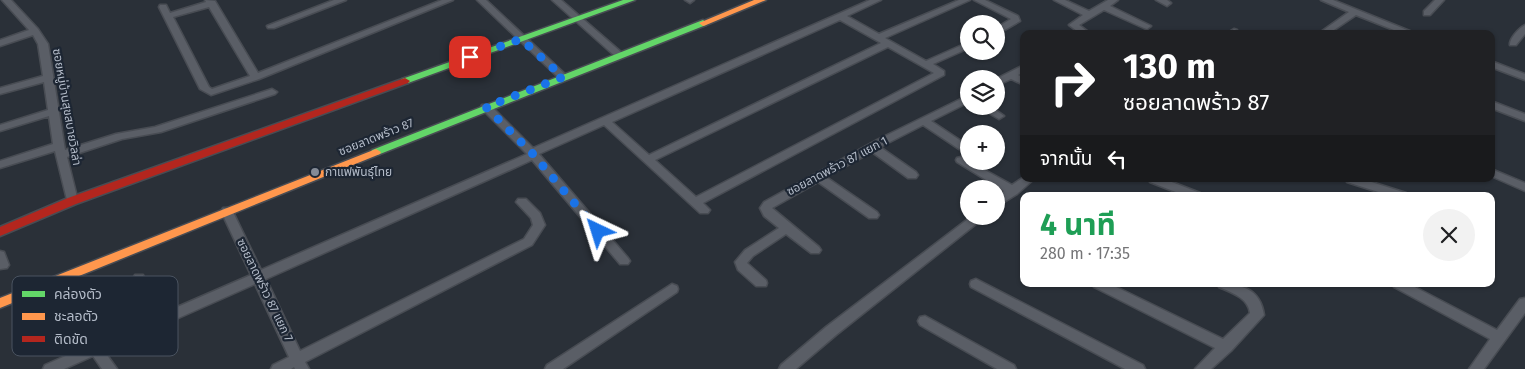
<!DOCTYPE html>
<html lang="th">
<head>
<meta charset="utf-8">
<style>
	:root { --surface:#fff; --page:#f2f2f2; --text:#202124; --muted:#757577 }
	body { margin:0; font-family:"Fira Sans","Noto Sans Thai",sans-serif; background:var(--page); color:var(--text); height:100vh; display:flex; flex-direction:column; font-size:19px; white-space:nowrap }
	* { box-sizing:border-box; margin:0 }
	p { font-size:16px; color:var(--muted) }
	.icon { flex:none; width:28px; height:28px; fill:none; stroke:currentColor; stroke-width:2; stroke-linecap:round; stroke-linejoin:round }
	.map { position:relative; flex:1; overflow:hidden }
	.drawer { position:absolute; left:1020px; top:192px; width:475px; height:95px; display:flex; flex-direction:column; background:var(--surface); border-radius:10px; box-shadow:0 1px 4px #0004 }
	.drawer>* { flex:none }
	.hud { position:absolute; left:1020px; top:30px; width:475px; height:152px; border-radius:10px; box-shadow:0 1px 4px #0004; background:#202124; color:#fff; overflow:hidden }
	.tools { position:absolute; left:960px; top:15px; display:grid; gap:10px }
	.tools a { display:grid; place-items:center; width:45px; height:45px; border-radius:50%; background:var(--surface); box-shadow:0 1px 4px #0004; font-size:25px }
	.pin { position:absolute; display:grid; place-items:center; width:42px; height:42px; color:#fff; margin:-21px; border-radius:10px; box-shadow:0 2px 8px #0006 }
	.me { position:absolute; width:55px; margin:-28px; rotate:319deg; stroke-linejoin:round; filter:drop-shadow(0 0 4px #0008) }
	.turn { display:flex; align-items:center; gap:18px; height:105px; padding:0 20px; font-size:22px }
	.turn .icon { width:65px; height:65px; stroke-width:2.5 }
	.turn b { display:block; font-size:35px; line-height:42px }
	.then { display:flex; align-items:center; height:48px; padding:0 20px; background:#0003; gap:10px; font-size:19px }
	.round { display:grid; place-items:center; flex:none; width:52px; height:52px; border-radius:26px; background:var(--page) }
	.summary { display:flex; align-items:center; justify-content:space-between; height:85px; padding:0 20px }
	h1 { font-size:30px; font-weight:700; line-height:38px; color:#1e9e55 }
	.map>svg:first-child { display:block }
</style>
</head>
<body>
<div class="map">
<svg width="1525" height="369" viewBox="0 0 1525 369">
	<rect width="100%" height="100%" fill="#2a3038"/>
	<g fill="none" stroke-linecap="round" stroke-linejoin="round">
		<defs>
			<path id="street" d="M 2,0 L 11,0 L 38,29 L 48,44 L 65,150 L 116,134 L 155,127 L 269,90 L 272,89 L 277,92 L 275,94 L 161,132 L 122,139 L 67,157 L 78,201 L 72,205 L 68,204 L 55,151 L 0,168 L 0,161 L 53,144 L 49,116 L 0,131 L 0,125 L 48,110 L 44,82 L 0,94 L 0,88 L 43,76 L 38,44 L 33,35 L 0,46 L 0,40 L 29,30 Z
				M 205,0 L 215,1 L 258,73 L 442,0 L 453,0 L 259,79 L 211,95 L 200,89 L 159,7 L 160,5 L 166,5 L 170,13 L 206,2 ZM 209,7 L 250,76 L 212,89 L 209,87 L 173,17 Z
				M 334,0 L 346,0 L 274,28 L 268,28 L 267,26 Z
				M 477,0 L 486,0 L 566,75 L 566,79 L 560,79 Z
				M 552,0 L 561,0 L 622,53 L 622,57 L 616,57 Z
				M 685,0 L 694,0 L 690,3 Z
				M 870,0 L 881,0 L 847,16 L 879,34 L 959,0 L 970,0 L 885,38 L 926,61 L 969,42 L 969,48 L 933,64 L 944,71 L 944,75 L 703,203 L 710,210 L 708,213 L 700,213 L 604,125 L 539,154 L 628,258 L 630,261 L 628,264 L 620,264 L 532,160 L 266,279 L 300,351 L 524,239 L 533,225 L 531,218 L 516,202 L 518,199 L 526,199 L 540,213 L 545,225 L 532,245 L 305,362 L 309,369 L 295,369 L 294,367 L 291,369 L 271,369 L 273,365 L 289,357 L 255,284 L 104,351 L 117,369 L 102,369 L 93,356 L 64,369 L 43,369 L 45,365 L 86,347 L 41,287 L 40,284 L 41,281 L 51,281 L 97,342 L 147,320 L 133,278 L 135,275 L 143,275 L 159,315 L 251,275 L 221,211 L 223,208 L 231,208 L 261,270 L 527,154 L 482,109 L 481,107 L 482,105 L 490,105 L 533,148 ZM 840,20 L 881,43 L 649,155 L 612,122 ZM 888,47 L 934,73 L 696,197 L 655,160 Z
				M 974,0 L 985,0 L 1018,16 L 1020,21 L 996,35 L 996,28 L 1011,19 Z
				M 1054,0 L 1065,0 L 1089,11 L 1108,0 L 1118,0 L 1110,6 L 1151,26 L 1147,29 L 1144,28 L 1104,10 L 1079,25 L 1091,34 L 1081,34 L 1069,25 L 1083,15 Z
				M 1156,0 L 1167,0 L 1171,3 L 1167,6 Z
				M 1321,0 L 1333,0 L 1417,34 L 1404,34 L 1356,15 L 1328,34 L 1318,34 L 1349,12 Z
				M 1435,0 L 1444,0 L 1430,15 L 1424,15 L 1424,11 Z
				M 1525,25 L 1525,34 L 1516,45 L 1510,45 C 1509,39 1519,28 1525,25 Z
				M 1234,29 L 1237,30 L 1237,34 L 1226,34 Z
				M 1491,61 L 1525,74 L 1525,80 L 1491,67 Z
				M 1024,65 L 1024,72 L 1018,75 L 1024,78 L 1024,85 L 1011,79 L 996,86 L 996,79 Z
				M 969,95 L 969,102 L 931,121 L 967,145 L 968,147 L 967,149 L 959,149 L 923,125 L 880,147 L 916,172 L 918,175 L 916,178 L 908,178 L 872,152 L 826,177 L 877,212 L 879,215 L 877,218 L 869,218 L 818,182 L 772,208 L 819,247 L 821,250 L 819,253 L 811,253 L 786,234 L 753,256 L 747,263 L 766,280 L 767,283 L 766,286 L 756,286 L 738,270 L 735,262 L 745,250 L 779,228 L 764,216 L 760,208 L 764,202 L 877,140 Z
				M 1491,101 L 1525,114 L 1525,121 L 1491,108 Z
				M 977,106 L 990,106 L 1004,116 L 999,119 Z
				M 961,157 L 1012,185 L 1024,177 L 1024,179 L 1034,179 L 1017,194 L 996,207 L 996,197 L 1004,191 L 957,162 L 956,160 L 957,158 Z
				M 1491,169 L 1525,183 L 1525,191 L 1491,176 Z
				M 1148,179 L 1164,179 L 1200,193 L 1202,196 L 1186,196 L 1150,182 Z
				M 1345,179 L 1362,179 L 1406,193 L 1408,196 L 1391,196 L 1347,182 Z
				M 972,216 L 986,216 L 836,335 L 796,369 L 779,369 L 781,365 L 826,327 Z
				M 0,251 L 4,252 L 9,265 L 7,268 L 0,269 Z
				M 976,279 L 1143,365 L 1145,369 L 1125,369 L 971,287 L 970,284 L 971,281 Z
				M 672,284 L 677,286 L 678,289 L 677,292 L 563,369 L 545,369 L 547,365 Z
				M 1093,284 L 1110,284 L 1223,339 L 1250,313 C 1248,298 1233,293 1219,287 L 1218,284 C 1241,284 1260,288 1264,315 L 1231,351 L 1211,369 L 1195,369 L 1215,348 L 1094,287 Z
				M 1393,284 L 1409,284 L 1497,330 L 1520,299 L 1525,298 L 1525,313 L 1484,369 L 1469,369 L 1490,339 L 1394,287 Z
				M 925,316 L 1014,365 L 1016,369 L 997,369 L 920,325 L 918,321 L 920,317 Z"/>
			<path id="fast" d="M 623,0 L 635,0 L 408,83 L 402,83 L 400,81 L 402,79 Z
				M 703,20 L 707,23 L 706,25 L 380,154 L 376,155 L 371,152 L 372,150 Z"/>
			<path id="slow" d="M 754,0 L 766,0 L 706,25 L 703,26 L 699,23 Z
				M 376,149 L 381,152 L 380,154 L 0,308 L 0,298 Z"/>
			<path id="jam" d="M 405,78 L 410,81 L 408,83 L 76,204 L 0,236 L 0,227 L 68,198 Z"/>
		</defs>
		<!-- street casing -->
		<use href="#street" stroke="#484c53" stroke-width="3"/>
		<!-- fast casing -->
		<use href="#fast" stroke="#484c53" stroke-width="3"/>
		<!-- slow casing -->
		<use href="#slow" stroke="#484c53" stroke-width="3"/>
		<!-- jam casing -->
		<use href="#jam" stroke="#484c53" stroke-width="3"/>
		<!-- street -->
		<use href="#street" fill="#5a5e66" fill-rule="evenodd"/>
		<!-- fast -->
		<use href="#fast" fill="#63d668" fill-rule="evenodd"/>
		<!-- slow -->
		<use href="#slow" fill="#ff974d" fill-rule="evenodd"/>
		<!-- jam -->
		<use href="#jam" fill="#b3261e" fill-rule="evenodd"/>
	</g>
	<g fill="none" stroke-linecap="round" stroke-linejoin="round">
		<!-- route -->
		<path stroke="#1a73e8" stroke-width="9" stroke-dasharray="0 16.2" d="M 470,57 L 521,39 L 563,77 L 486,107 L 532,153 L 598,231"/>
	</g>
	<!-- markers -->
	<circle fill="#848b96" stroke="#1d2633" stroke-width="2" cx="315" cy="172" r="5"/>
	<g text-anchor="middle" stroke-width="4.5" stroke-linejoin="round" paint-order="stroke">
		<!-- street labels -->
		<g font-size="12" fill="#b4bcc9" stroke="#1d2633">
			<text transform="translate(67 107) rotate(80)" y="4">ซอยหมู่บ้านสุขสบายวิลล่า</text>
			<text transform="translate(376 137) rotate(-22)" y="4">ซอยลาดพร้าว 87</text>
			<text transform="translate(837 166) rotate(-28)" y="4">ซอยลาดพร้าว 87 แยก 1</text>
			<text transform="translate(265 290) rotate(64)" y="4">ซอยลาดพร้าว 87 แยก 7</text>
		</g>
		<!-- poi labels -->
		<g font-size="12" fill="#b4bcc9" stroke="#1d2633" text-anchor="start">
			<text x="325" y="176">กาแฟพันธ์ุไทย</text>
		</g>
	</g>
	<!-- legend -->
	<rect x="12" y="276" width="166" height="80" rx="8" fill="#1d2633" stroke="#4a5360" stroke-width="1"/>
	<rect x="22" y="291" width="23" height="6" fill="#63d668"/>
	<rect x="22" y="313" width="23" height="7" fill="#ff974d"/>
	<rect x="22" y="336" width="23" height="6" fill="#b3261e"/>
	<g font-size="14" fill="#b4bcc9">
		<text x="54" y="299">คล่องตัว</text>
		<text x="54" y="321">ชะลอตัว</text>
		<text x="54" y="344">ติดขัด</text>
	</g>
</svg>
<div class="tools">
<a><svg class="icon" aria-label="search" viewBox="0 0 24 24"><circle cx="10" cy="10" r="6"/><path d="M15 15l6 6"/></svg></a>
<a><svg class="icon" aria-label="layers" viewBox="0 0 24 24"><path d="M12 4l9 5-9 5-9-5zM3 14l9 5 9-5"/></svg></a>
<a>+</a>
<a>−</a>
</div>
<div class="pin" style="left:470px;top:57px;background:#d93025"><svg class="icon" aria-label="arrive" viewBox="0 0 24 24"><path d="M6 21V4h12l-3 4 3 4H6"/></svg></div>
<svg class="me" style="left:598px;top:231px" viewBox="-20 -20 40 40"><path d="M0-17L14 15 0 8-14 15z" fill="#1a73e8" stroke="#fff" stroke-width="4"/></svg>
<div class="hud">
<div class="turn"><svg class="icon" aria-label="right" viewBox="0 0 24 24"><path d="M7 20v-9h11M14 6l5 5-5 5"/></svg><div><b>130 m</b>ซอยลาดพร้าว 87</div></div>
<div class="then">จากนั้น<svg class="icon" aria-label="left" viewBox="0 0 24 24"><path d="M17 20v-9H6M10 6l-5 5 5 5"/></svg></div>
</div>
<section class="drawer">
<div class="summary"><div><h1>4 นาที</h1><p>280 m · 17:35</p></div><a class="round"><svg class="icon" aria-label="close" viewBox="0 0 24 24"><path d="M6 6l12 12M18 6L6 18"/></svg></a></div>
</section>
</div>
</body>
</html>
